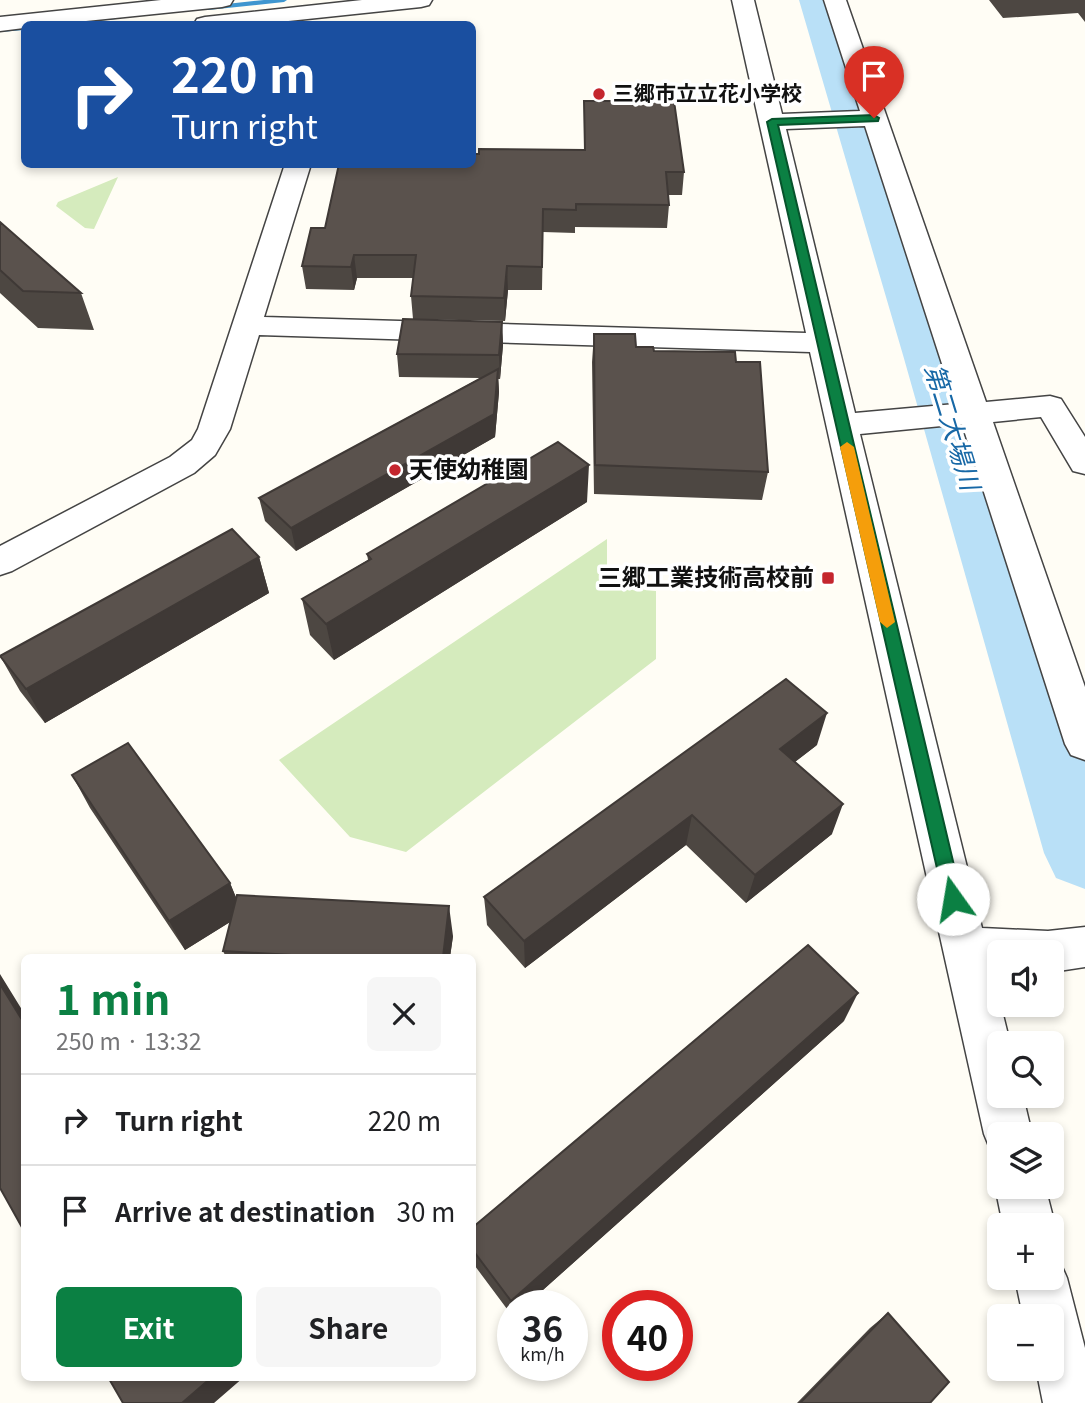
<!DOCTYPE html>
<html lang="en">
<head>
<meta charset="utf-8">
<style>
	:root { --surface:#fff; --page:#f6f6f6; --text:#202124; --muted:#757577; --line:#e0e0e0; --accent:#0b8043 }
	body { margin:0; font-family:Georgia,"Noto Sans JP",serif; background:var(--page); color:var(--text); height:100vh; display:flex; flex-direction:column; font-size:26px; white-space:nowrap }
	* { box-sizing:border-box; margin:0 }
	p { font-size:23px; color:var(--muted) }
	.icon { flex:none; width:38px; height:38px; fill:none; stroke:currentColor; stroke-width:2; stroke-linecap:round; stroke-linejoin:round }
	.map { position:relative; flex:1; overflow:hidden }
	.sheet { position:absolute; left:21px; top:954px; width:455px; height:427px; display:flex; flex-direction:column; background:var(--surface); border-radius:10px; box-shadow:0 4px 10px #0003 }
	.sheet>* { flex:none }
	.hud { position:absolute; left:21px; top:21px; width:455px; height:147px; border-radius:10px; box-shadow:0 4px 10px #0003; background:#1a4fa0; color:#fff; overflow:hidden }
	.fabs { position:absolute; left:987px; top:940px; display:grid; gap:14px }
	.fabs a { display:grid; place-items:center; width:77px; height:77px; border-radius:10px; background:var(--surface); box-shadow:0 4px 10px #0003; font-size:35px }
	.speed { position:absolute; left:497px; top:1290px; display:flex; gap:14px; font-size:35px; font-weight:700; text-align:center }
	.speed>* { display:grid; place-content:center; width:91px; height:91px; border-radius:50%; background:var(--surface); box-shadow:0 4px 10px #0003; line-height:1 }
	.speed small { font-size:18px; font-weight:400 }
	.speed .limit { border:10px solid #d22; background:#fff; color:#111 }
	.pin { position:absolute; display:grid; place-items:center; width:60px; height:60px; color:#fff; margin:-72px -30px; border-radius:50% 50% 50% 0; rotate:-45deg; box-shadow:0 0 7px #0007 }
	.pin .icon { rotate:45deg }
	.me { position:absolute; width:77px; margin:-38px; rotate:347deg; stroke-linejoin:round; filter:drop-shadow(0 0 5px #0008) }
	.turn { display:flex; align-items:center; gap:24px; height:147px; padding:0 35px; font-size:32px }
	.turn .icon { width:91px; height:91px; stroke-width:2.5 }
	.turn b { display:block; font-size:49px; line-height:60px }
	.round { display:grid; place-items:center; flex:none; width:74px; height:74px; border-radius:10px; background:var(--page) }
	.summary { display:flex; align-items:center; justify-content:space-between; height:119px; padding:0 35px }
	h1 { font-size:42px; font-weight:700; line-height:52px; color:var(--accent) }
	.button { display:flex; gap:14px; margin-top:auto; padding:14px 35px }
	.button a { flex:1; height:80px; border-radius:10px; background:var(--accent); color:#fff; font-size:28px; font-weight:700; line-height:80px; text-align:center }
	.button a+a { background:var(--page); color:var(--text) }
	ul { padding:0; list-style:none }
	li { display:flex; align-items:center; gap:21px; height:91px; padding:0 35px; border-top:2px solid var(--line) }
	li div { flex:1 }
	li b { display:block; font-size:26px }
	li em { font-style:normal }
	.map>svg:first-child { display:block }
</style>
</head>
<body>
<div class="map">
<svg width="1085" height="1403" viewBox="0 0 1085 1403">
	<rect width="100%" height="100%" fill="#fffdf5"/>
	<!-- green -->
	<path fill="#d5ebbd" d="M 118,177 L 94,229 L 85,228 L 56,206 L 58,202 Z
		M 607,539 L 607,569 L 640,571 L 639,589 L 656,591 L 656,659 L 406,852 L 350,837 L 279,760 Z"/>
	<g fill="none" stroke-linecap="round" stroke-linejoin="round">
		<!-- stream -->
		<path fill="#3f96cf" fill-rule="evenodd" d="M 264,0 L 287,0 L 284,2 L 208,10 L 205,8 L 208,6 Z
			M 114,16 L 118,18 L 116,19 L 71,24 L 51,24 L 55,22 Z
			M 24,26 L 24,30 L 0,32 L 0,28 Z"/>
		<!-- river -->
		<path fill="#b9e0f7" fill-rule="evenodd" d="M 799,0 L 841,0 L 963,355 L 1085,728 L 1085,889 L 1056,878 L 1044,853 L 903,355 Z"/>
		<defs>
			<path id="minor" d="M 161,0 L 233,0 L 230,5 L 222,7 L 57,24 L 24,24 L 24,28 L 0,31 L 0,17 Z
				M 362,0 L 432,0 L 429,5 L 421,7 L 260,24 L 194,24 L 197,19 L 205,17 Z
				M 732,0 L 754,0 L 782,114 L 860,111 L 824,0 L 846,0 L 986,402 L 1050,396 L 1061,399 L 1085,437 L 1085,474 L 1073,471 L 1041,417 L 993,422 L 1085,687 L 1085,760 L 1071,755 L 1065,744 L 962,424 L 860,434 L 982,928 L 1048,931 L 1085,927 L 1085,967 L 1052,972 L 1052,952 L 999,952 L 999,970 L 992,970 L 1010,1043 L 999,1043 L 999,1096 L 1023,1096 L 1032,1134 L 999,1134 L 999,1155 L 991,1151 L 984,1134 L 810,352 L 259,335 L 230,429 L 215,455 L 194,473 L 12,571 L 0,575 L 0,546 L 170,457 L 192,440 L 198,429 L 285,164 L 311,164 L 264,317 L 806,333 ZM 865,126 L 955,404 L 855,413 L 786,129 Z
				M 999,1176 L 999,1186 L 1045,1186 L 1055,1225 L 1052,1232 L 1052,1225 L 1003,1225 L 995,1186 Z
				M 1052,1256 L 1059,1260 L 1067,1278 L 1085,1348 L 1085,1403 L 1043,1403 L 1036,1368 L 1052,1368 L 1052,1316 L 1023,1316 L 1015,1278 L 1052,1278 Z"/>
		</defs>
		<!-- minor casing -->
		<use href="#minor" stroke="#444" stroke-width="3"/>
		<!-- minor -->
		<use href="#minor" fill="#fff" fill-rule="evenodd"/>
	</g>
	<!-- wall -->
	<path fill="#4d4742" d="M 989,0 L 1085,0 L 1085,22 L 1078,13 L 1003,18 Z
		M 584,101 L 684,172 L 682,195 L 668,195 L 669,205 L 667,228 L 575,227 L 575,233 L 543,232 L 542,290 L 508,290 L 505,321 L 413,319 L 411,296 L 413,278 L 357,278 L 354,290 L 306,289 L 302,266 L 325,228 L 584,150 Z
		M 0,222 L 81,293 L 94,330 L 38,328 L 0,293 Z
		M 502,322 L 503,345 L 500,379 L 498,379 L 499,392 L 495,437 L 296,551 L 265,521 L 259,498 L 480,378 L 399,377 L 397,354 Z
		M 594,334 L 636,347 L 654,351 L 736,362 L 768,472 L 762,500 L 594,494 L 592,362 Z
		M 587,502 L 334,660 L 310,635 L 302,599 L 368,560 L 367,554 Z
		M 259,557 L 269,593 L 45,723 L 20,691 L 0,656 Z
		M 817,745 L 795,762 L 832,834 L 746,903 L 686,845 L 525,968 L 487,925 L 484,897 Z
		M 72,775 L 230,883 L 236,898 L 453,936 L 450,957 L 226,957 L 223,951 L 230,922 L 185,950 L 90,808 Z
		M 844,1021 L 525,1306 L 513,1306 L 513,1317 L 472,1262 L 472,1228 Z
		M 888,1313 L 930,1403 L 797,1403 L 870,1328 Z"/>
	<!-- shaded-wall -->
	<path fill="#3f3936" d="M 354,255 L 357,278 L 354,290 L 351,267 Z
		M 507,266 L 508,290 L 505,321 L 504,298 Z
		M 502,322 L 503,345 L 500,379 L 499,355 Z
		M 498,369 L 499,392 L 495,437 L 296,551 L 291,528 Z
		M 589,465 L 587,502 L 334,660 L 326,624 Z
		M 259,557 L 269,593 L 45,723 L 26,689 Z
		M 827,713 L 817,745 L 771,780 L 780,749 Z
		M 843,804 L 832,834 L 746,903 L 755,875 Z
		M 692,815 L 686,845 L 525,968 L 524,941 Z
		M 230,883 L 243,914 L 185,950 L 169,921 Z
		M 449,906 L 453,936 L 450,957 L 443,957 Z
		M 0,974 L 24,1013 L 24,1023 L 0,984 Z
		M 858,993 L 844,1021 L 525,1306 L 513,1306 L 513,1317 L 511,1301 Z
		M 212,1377 L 244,1377 L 214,1403 L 182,1403 Z"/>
	<!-- building -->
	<path fill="#5a524d" stroke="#3f3936" stroke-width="2" d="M 584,101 L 674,101 L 684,172 L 666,172 L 669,205 L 576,204 L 576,210 L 543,209 L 542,267 L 507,266 L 504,298 L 411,296 L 416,255 L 354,255 L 351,267 L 302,266 L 311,228 L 325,228 L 339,164 L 472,164 L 472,154 L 479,154 L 479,149 L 585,150 Z
		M 0,222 L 81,293 L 23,291 L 0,270 Z
		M 403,319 L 502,322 L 499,355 L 397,354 Z
		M 594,334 L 635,334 L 636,347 L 653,347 L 654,351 L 735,352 L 736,362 L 760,362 L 768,472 L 595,465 Z
		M 498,369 L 494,414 L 291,528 L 259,498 Z
		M 558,442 L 589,465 L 326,624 L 302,599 L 371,559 L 367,554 Z
		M 232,529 L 259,557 L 26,689 L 0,656 Z
		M 786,679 L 827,713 L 780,749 L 843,804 L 755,875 L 692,815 L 524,941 L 484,897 Z
		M 128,743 L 230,883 L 169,921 L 72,775 Z
		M 237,895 L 449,906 L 443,957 L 325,957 L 223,951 Z
		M 808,945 L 858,993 L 511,1301 L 472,1249 L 472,1228 Z
		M 0,984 L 24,1023 L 24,1231 L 0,1188 Z
		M 888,1313 L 949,1382 L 930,1403 L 800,1403 Z
		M 108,1377 L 212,1377 L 182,1403 L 123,1403 Z"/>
	<!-- route -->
	<path fill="#0b8043" stroke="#07532c" stroke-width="2" d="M 874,115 L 879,118 L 878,121 L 778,125 L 962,899 L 959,904 L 953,907 L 946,904 L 944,899 L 767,122 L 772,119 Z"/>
	<!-- slow -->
	<path fill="#f59e0b" d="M 847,442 L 854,447 L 895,622 L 887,628 L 880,622 L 840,447 Z"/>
	<!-- markers -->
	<g fill="#c4262e" stroke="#fff" stroke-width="2.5">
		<circle cx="599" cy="94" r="7"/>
		<circle cx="395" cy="470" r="7"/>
		<rect x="821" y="571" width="14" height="14" rx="3.5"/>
	</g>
	<g text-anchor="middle" stroke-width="7" stroke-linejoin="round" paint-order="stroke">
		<!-- far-poi labels -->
		<g font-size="21" font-weight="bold" fill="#111" stroke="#fff" text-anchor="start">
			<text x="613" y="101">三郷市立立花小学校</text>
		</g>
		<!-- poi labels -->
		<g font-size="24" font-weight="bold" fill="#111" stroke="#fff" text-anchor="start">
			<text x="409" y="478">天使幼稚園</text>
			<text x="814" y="586" text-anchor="end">三郷工業技術高校前</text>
		</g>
		<!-- water labels -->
		<g font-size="26" font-style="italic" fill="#1768a6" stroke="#fff">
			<text transform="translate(952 427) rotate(73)" y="9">第二大場川</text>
		</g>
	</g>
</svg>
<div class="fabs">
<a><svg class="icon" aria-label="sound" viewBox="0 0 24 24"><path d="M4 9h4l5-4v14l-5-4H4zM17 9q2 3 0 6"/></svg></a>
<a><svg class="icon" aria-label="search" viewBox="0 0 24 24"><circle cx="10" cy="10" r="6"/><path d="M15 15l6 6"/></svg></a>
<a><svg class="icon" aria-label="layers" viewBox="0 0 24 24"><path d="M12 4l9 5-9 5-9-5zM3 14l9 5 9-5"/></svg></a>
<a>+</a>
<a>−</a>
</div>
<div class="speed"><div>36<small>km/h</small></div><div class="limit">40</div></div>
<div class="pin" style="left:874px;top:118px;background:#d93025"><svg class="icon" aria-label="arrive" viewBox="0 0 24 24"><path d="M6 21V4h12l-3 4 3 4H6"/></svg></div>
<svg class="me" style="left:953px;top:899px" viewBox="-20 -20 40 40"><circle r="19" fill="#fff"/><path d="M0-13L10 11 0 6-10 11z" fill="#0b8043"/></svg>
<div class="hud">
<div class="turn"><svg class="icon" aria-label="right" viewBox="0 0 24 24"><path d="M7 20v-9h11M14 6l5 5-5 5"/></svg><div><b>220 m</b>Turn right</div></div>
</div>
<section class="sheet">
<div class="summary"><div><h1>1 min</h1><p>250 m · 13:32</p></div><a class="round"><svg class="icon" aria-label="close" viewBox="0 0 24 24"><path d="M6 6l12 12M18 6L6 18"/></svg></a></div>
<ul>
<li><svg class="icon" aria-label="right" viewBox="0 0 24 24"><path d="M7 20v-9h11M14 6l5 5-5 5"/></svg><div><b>Turn right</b></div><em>220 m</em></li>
<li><svg class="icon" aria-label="arrive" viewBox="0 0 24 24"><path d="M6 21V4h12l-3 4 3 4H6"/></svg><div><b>Arrive at destination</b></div><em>30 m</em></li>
</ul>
<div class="button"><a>Exit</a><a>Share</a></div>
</section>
</div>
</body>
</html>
